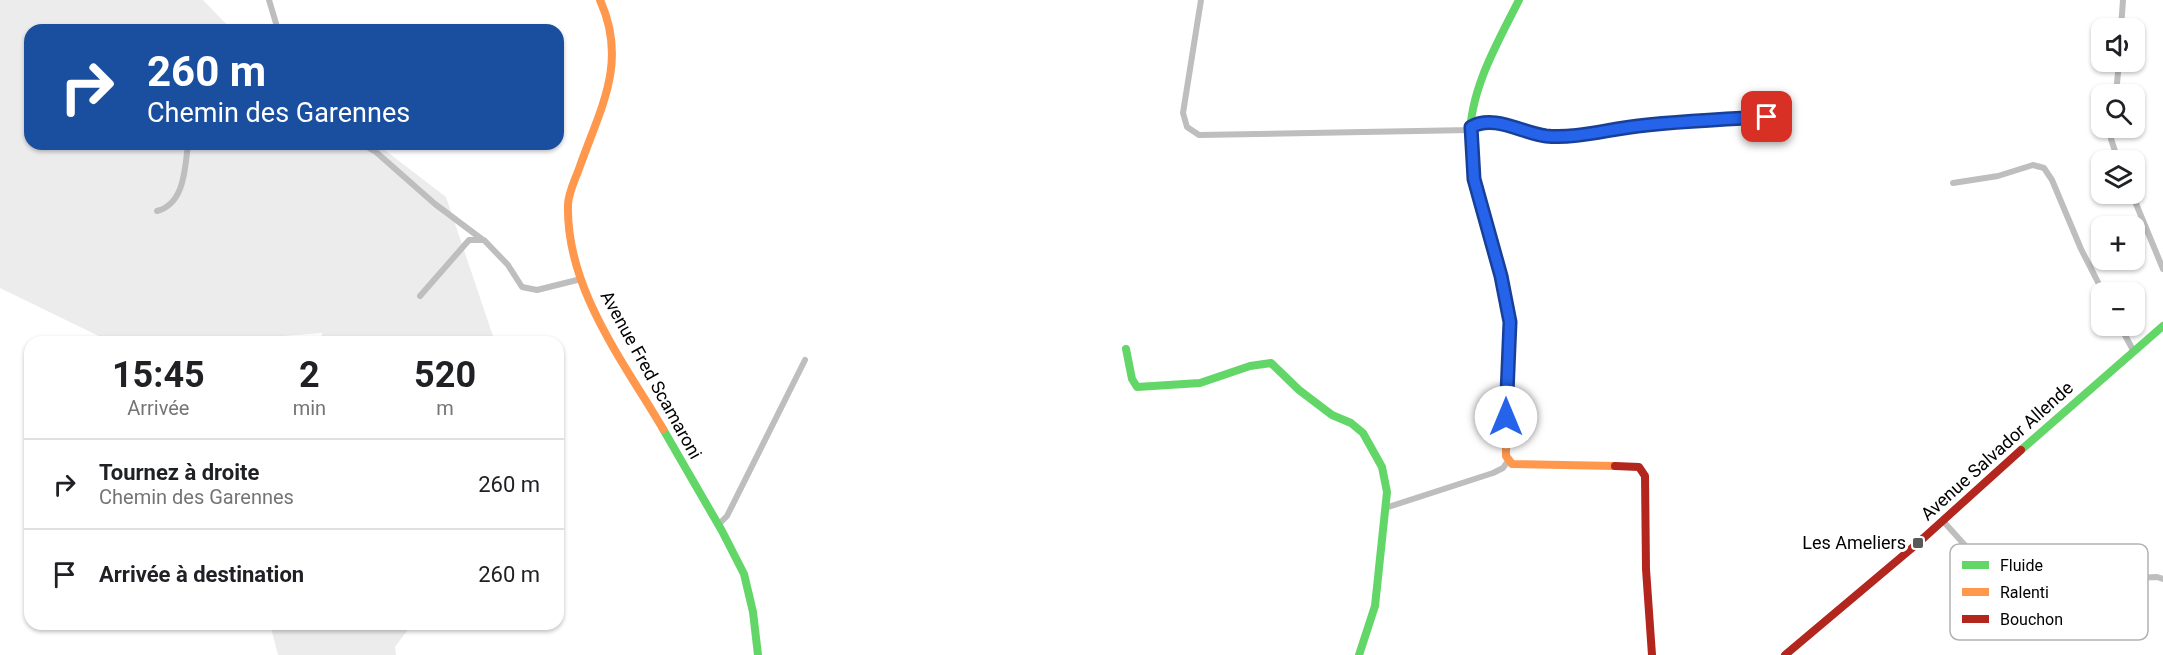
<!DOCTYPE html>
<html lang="fr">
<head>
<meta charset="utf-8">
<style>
	:root { --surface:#fff; --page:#f2f2f2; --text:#202124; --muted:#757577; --line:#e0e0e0 }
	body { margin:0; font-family:Roboto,sans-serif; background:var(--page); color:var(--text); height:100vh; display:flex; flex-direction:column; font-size:22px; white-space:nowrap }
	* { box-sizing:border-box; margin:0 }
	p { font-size:20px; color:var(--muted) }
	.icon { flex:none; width:33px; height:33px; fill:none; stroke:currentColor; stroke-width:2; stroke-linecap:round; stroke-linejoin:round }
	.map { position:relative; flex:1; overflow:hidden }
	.sheet { position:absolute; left:24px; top:336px; width:540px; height:294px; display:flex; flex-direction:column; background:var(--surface); border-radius:18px; box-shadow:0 2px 4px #0004 }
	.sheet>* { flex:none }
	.top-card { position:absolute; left:24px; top:24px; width:540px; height:126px; border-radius:18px; box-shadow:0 2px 4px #0004; background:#1a4fa0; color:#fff; overflow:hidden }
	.tools { position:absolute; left:2091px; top:18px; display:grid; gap:12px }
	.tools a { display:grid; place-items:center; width:54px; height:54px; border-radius:12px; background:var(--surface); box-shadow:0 2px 4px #0004; font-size:30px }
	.pin { position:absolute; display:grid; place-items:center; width:51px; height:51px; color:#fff; margin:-26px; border-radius:12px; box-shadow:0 3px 9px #0006 }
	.me { position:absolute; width:66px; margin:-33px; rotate:0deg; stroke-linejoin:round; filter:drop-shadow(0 0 4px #0008) }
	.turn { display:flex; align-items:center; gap:21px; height:126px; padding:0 24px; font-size:27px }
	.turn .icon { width:78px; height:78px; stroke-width:2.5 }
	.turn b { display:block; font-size:42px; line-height:51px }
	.eta { display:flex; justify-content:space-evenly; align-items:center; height:102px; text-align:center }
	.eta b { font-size:36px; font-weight:700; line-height:42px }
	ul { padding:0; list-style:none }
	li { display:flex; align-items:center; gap:18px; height:90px; padding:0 24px; border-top:2px solid var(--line) }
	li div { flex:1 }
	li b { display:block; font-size:22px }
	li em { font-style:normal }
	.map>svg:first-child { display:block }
</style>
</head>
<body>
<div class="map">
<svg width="2163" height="655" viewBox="0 0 2163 655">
	<rect width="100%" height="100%" fill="#fff"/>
	<!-- green -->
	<path fill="#ececec" d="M 0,0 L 203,0 L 232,30 L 30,30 L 30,144 L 377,144 L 446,197 L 495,342 L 321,342 L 322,333 L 208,342 L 111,342 L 0,288 Z
		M 270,624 L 412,624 L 395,647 L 396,655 L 278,655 Z"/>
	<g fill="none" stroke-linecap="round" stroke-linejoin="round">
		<!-- street -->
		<path stroke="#bebebe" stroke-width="6" d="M 269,0 L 278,30
			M 1201,0 L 1183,113 L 1187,127 L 1199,135 L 1470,130
			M 2121,28 L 2123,0
			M 2116,94 L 2119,62
			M 1471,127 C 1495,114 1522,133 1547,136 C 1576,139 1609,129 1638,126 C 1681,121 1724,120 1767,117
			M 2113,128 L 2111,139 L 2118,160
			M 362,144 L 376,152 L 435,204 L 483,240
			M 1953,183 L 1998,176 L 2033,165 L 2044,168 L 2052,180 L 2081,249 L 2103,292
			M 2132,194 L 2163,269
			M 157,211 C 185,204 185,167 188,144
			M 420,296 L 469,240 L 484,240 L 508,265 L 522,287 L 537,290 L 581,279
			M 2120,326 L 2133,350
			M 1385,508 L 1493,473 L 1503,468 L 1508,461
			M 1943,521 L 2000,584 L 2157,577 L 2163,579
			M 718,525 L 727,516 L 805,360"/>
		<!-- fast -->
		<path stroke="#63d668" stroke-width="8" d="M 1509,343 C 1512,308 1499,273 1489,240 C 1479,207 1470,172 1470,137 C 1470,89 1498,42 1519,0
			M 1126,349 L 1132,379 L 1137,387 L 1200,383 L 1250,366 L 1271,363 L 1299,390 L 1332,415 L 1351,423 L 1363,433 L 1382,467 L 1387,492 L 1375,606 L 1359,655
			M 663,429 L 722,531 L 744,574 L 753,612 L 758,655
			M 2021,450 L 2163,326"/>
		<!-- slow -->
		<path stroke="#ff974d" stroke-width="8" d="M 600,0 C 628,62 601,107 580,166 C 576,178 568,193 568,205 C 566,288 623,361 663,429
			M 1509,343 L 1506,378 L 1506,456 L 1512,464 L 1615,466"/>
		<!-- jam -->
		<path stroke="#b3261e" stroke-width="8" d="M 1615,466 L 1639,467 L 1645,476 L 1646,569 L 1652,655
			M 1785,655 L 1918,543 L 2021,450"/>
	</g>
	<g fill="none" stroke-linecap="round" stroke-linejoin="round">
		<defs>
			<path id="route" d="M 1506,417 L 1510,322 L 1501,276 L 1474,179 L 1471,127 C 1494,114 1522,133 1546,136 C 1576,139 1609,129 1638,126 C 1681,121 1724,119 1767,117"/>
		</defs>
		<!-- route casing -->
		<use href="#route" stroke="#184099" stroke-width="15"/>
		<!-- route -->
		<use href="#route" stroke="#2563eb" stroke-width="10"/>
	</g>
	<!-- markers -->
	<rect fill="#595959" stroke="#fff" stroke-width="2" x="1912" y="537" width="12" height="12" rx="3"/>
	<g text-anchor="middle" stroke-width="6" stroke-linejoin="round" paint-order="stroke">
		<!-- street labels -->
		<g font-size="18" fill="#000" stroke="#fff">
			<text transform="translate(651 375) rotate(61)" y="6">Avenue Fred Scamaroni</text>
			<text transform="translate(1997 451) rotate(-42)" y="6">Avenue Salvador Allende</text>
		</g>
		<!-- poi labels -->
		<g font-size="18" fill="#000" stroke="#fff" text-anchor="end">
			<text x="1906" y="549">Les Ameliers</text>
		</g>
	</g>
	<!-- legend -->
	<rect x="1950" y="544" width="198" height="96" rx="9" fill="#fff" stroke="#b2b2b2" stroke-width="1.5"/>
	<rect x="1962" y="561" width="27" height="8" fill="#63d668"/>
	<rect x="1962" y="588" width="27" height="8" fill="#ff974d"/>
	<rect x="1962" y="615" width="27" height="8" fill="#b3261e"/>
	<g font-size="16" fill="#000">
		<text x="2000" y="571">Fluide</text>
		<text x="2000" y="598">Ralenti</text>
		<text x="2000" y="625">Bouchon</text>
	</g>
</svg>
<div class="tools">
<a><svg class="icon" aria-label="sound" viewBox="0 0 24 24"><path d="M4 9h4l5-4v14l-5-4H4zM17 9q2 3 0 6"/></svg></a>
<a><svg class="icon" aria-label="search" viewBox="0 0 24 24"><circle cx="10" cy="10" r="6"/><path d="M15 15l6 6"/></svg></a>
<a><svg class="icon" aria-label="layers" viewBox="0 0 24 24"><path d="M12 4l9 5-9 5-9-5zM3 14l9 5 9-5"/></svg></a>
<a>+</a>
<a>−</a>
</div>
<div class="pin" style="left:1767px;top:117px;background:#d93025"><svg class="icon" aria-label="arrive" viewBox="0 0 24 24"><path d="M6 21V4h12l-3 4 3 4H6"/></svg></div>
<svg class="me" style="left:1506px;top:417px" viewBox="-20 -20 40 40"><circle r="19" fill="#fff"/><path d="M0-13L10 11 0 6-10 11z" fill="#2563eb"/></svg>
<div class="top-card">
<div class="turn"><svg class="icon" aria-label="right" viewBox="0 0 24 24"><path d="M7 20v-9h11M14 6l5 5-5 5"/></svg><div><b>260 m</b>Chemin des Garennes</div></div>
</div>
<section class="sheet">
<div class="eta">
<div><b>15:45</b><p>Arrivée</p></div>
<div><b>2</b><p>min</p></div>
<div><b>520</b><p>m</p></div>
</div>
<ul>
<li><svg class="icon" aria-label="right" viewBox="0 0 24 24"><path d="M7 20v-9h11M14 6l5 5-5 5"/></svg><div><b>Tournez à droite</b><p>Chemin des Garennes</p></div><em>260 m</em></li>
<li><svg class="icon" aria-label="arrive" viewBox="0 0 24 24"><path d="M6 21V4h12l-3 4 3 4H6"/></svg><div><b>Arrivée à destination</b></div><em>260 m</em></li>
</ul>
</section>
</div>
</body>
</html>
